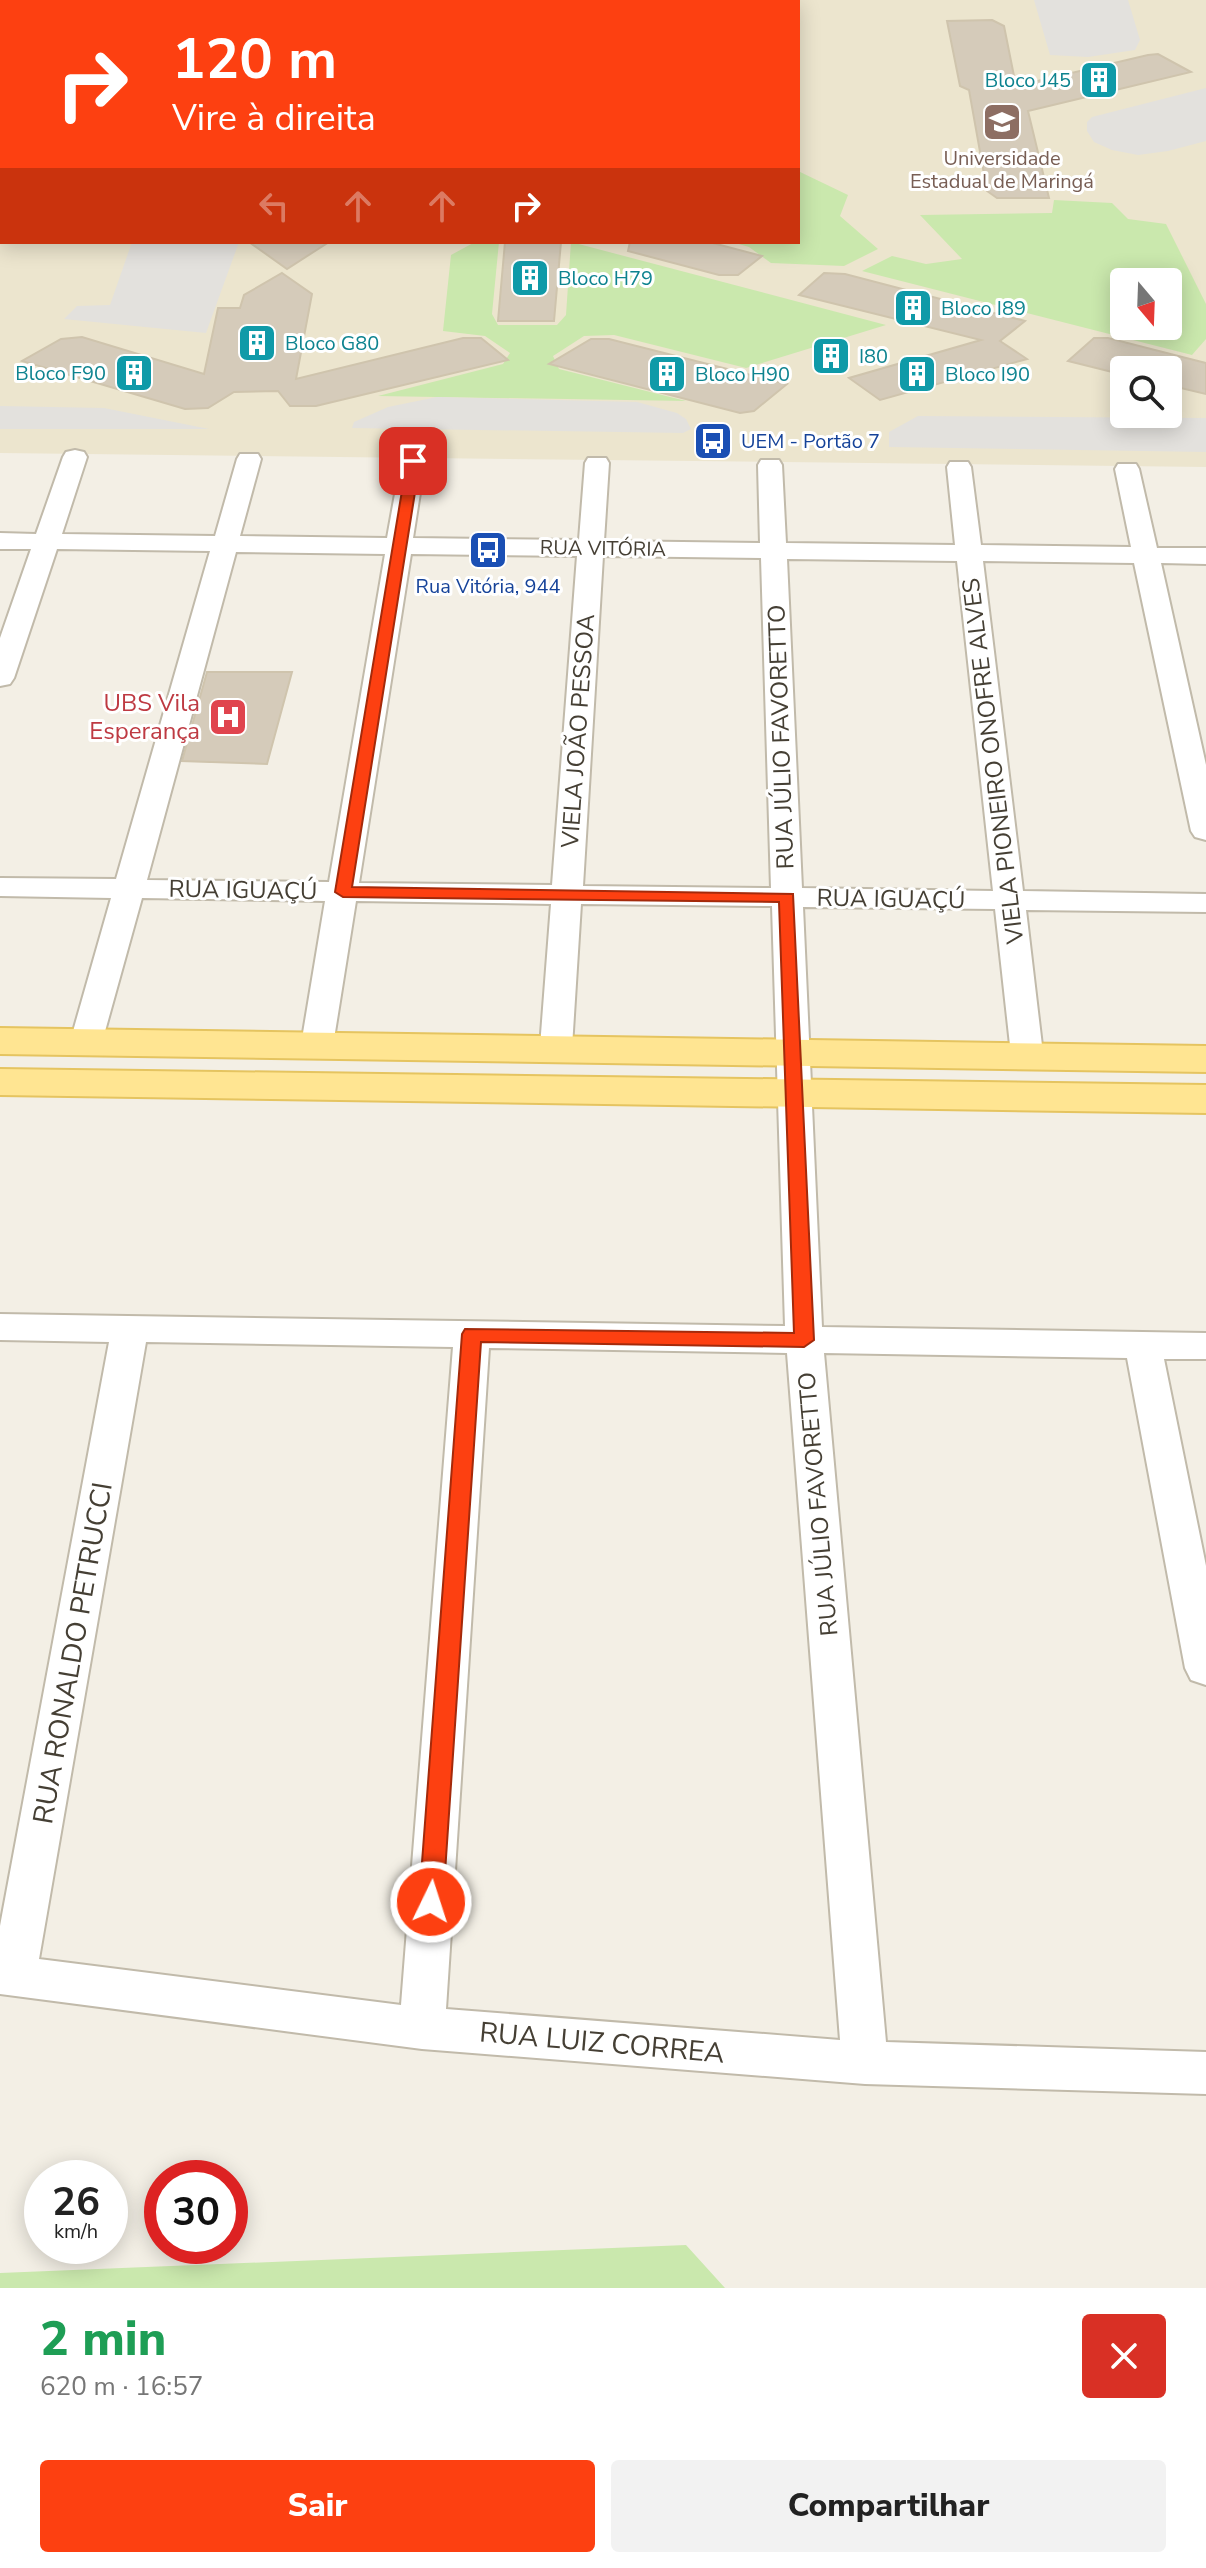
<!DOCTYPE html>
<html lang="pt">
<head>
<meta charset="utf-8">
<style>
	:root { --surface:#fff; --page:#f2f2f2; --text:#222; --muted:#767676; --accent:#fd4011 }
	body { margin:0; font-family:"Nunito Sans",sans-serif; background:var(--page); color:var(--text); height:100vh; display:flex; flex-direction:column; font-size:30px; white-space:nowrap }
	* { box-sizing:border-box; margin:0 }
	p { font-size:26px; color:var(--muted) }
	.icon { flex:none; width:44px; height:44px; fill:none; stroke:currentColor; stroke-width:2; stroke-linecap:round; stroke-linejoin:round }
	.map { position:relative; height:2288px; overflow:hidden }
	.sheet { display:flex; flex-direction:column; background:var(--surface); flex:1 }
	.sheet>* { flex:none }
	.banner { position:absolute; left:0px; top:0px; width:800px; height:244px; box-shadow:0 4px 20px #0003; background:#fd4011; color:#fff; overflow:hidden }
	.needle { width:52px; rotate:161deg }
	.buttons { position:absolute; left:1110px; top:268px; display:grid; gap:16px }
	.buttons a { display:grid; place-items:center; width:72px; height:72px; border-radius:8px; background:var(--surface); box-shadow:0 4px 20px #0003; font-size:40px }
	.speed { position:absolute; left:24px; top:2160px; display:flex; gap:16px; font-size:40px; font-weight:700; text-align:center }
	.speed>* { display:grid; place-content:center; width:104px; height:104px; border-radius:50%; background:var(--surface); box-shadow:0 4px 20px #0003; line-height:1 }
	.speed small { font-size:20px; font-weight:400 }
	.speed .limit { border:12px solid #d22; background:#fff; color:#111 }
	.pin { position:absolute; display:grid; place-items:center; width:68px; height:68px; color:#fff; margin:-34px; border-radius:16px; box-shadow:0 4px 12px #0006 }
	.me { position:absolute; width:88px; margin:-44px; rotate:4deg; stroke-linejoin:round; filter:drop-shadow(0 0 6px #0008) }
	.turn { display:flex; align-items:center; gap:28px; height:168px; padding:0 40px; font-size:36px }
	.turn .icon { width:104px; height:104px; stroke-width:2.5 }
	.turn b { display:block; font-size:56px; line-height:68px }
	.lanes { display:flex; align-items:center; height:76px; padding:0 40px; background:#0003; justify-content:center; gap:40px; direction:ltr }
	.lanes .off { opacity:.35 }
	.round { display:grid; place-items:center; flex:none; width:84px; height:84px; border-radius:8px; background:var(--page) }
	.overview { display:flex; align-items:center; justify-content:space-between; height:136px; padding:0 40px }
	h1 { font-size:48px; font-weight:800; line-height:60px; color:#1e9e55 }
	.button { display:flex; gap:16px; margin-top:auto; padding:16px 40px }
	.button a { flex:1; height:92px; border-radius:8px; background:var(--accent); color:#fff; font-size:32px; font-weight:800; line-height:92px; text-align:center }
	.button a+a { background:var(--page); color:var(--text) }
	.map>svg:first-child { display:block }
</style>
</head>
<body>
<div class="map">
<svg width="1206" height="2288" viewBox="0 0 1206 2288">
	<rect width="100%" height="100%" fill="#f3efe5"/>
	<!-- education -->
	<path fill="#ece5ce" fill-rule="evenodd" d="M 0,0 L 1206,0 L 1206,467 L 0,453 ZM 2,2 L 798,2 L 798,242 L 2,242 ZM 1124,282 L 1168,282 L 1168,326 L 1124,326 ZM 1124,370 L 1168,370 L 1168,414 L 1124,414 Z"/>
	<!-- green -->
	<path fill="#cae8ad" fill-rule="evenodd" d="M 798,171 L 848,195 L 840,216 L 878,249 L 844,266 L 771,263 L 749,247 L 732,242 L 798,242 Z
		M 1054,200 L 1112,203 L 1128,219 L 1166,224 L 1206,304 L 1206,339 L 1192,355 L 862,271 L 892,256 L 926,264 L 962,259 L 920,215 L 1052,213 ZM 1124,282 L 1168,282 L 1168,326 L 1124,326 Z
		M 475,242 L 499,242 L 492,314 L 498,325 L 557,325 L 566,315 L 571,242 L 886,325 L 746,368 L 614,335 L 584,336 L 553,356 L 559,369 L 686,401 L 378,396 L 503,364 L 510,353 L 485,336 L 443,331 L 451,255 Z
		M 686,2245 L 725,2288 L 0,2288 L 0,2273 Z"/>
	<!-- parking -->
	<path fill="#e3e1dd" d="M 1034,0 L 1128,0 L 1140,40 L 1135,50 L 1088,57 L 1050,55 Z
		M 1206,88 L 1206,141 L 1168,151 L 1138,155 L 1112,150 L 1094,142 L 1087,131 L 1087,122 L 1092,117 Z
		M 132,242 L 239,242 L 206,333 L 64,319 L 77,306 L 110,305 Z
		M 437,397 L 637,402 L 677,413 L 686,419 L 691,429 L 683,433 L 352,428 L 354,422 L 388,407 Z
		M 0,406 L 104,408 L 209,429 L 0,429 Z
		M 918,416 L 1206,418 L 1206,452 L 889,447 L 889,432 Z"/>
	<!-- building -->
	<path fill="#d5cbba" stroke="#cfc4ad" stroke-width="2" d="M 992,20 L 1004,26 L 1016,86 L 1148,55 L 1158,54 L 1191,72 L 1028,111 L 1049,198 L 997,198 L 987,191 L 969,90 L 960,86 L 947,21 Z
		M 249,242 L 329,242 L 287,269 Z
		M 505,242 L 561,242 L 554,321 L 498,321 Z
		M 630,242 L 709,242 L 762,256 L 738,275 L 719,275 L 628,251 Z
		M 282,273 L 312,294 L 296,379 L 463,338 L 481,338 L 508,360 L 316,406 L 290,406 L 278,391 L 234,392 L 208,408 L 185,409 L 22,361 L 61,339 L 82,337 L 204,374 L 218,308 L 240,308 L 244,295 Z
		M 824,273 L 845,274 L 1025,321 L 1000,341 L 1027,359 L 880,400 L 849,378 L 981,340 L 799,295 Z
		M 1094,338 L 1108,338 L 1206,363 L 1206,394 L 1168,385 L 1168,370 L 1124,370 L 1124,375 L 1068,361 Z
		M 591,339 L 609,339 L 787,384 L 754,411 L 740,413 L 549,364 Z
		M 207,672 L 292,672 L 267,764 L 182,761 Z"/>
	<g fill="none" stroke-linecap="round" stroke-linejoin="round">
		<defs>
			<path id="minor" d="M 75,450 L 84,452 L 87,457 L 62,534 L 215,536 L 237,459 L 240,454 L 258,454 L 261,459 L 240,536 L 387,538 L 401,461 L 404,456 L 422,456 L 425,461 L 413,538 L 579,540 L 585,463 L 588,458 L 606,458 L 609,463 L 604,541 L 760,543 L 758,465 L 761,460 L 779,460 L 782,465 L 786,543 L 955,545 L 947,467 L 950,462 L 968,462 L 971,467 L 981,545 L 1131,547 L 1115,469 L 1118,464 L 1136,464 L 1139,469 L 1157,548 L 1206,548 L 1206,564 L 1161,563 L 1206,765 L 1206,840 L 1195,837 L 1191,831 L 1134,563 L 983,561 L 1023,891 L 1206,894 L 1206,912 L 1026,910 L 1043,1054 L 1039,1061 L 1027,1065 L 1015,1061 L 1011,1054 L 995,909 L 803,907 L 822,1327 L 1206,1333 L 1206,1359 L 1164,1359 L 1206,1566 L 1206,1685 L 1191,1680 L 1185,1668 L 1127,1358 L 824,1353 L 886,2042 L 1206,2052 L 1206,2094 L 865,2084 L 422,2049 L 0,1994 L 0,1926 L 109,1342 L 0,1340 L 0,1314 L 785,1326 L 772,906 L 581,904 L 572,1047 L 568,1054 L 556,1058 L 544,1054 L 540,1047 L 551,904 L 356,901 L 333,1045 L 329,1052 L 317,1055 L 305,1052 L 301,1045 L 325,901 L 142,898 L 102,1042 L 98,1049 L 86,1052 L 74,1049 L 70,1042 L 111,898 L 0,896 L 0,878 L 116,879 L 210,551 L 57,549 L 14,678 L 10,684 L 0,686 L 0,638 L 31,549 L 0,549 L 0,533 L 36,534 L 63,457 L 66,452 ZM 236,552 L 385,554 L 329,882 L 147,880 ZM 411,554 L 577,556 L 552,885 L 359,883 ZM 603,556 L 761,558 L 771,888 L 583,886 ZM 787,559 L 957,561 L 993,891 L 802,888 ZM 146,1342 L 453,1347 L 401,2005 L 39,1959 ZM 489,1348 L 787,1353 L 840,2040 L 446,2009 Z"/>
			<path id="major" d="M 0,1028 L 1206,1046 L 1206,1072 L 0,1054 Z
				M 0,1069 L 1206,1085 L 1206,1113 L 0,1095 Z"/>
		</defs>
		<!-- minor casing -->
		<use href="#minor" stroke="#c1baaa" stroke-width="4"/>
		<!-- major casing -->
		<use href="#major" stroke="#e5c460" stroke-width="4"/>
		<!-- minor -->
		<use href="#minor" fill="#fff" fill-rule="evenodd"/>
		<!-- major -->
		<use href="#major" fill="#ffe592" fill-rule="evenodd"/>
	</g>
	<!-- route -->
	<path fill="#fd4011" stroke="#a42a0b" stroke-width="2" d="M 413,457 L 420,461 L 352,887 L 793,894 L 814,1340 L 804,1347 L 481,1342 L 443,1902 L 439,1909 L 431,1912 L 422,1909 L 419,1902 L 462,1334 L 465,1329 L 794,1333 L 779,902 L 343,897 L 335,892 L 407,461 Z"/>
	<!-- icons -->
	<defs>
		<symbol id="building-square" viewBox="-11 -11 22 22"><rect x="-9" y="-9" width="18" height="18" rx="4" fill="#0f9aa8" stroke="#fff"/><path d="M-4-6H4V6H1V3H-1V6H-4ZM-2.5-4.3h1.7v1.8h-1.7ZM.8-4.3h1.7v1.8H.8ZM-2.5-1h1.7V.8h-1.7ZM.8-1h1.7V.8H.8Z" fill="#fff"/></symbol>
		<symbol id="university-square" viewBox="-11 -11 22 22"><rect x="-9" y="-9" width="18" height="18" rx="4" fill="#8d6e63" stroke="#fff"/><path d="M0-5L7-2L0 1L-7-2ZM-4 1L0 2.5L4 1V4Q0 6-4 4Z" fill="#fff"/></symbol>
		<symbol id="bus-square" viewBox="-11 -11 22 22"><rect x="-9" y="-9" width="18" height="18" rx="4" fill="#1a4fb4" stroke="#fff"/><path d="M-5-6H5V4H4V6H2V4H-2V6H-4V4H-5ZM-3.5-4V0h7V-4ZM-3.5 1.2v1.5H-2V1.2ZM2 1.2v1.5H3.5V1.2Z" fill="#fff"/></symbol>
		<symbol id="hospital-square" viewBox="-11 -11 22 22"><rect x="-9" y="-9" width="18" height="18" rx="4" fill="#e0444e" stroke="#fff"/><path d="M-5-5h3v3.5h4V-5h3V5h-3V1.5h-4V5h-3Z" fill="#fff"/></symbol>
	</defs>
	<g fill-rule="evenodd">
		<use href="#building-square" x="1077" y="58" width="44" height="44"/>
		<use href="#university-square" x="980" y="100" width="44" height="44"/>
		<use href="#building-square" x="508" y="256" width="44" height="44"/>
		<use href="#building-square" x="891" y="286" width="44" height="44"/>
		<use href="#building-square" x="235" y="321" width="44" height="44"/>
		<use href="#building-square" x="809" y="334" width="44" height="44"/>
		<use href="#building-square" x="112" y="351" width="44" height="44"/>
		<use href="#building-square" x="645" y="352" width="44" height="44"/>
		<use href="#building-square" x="895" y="352" width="44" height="44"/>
		<use href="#bus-square" x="691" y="419" width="44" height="44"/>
		<use href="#bus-square" x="466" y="528" width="44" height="44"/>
		<use href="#hospital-square" x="206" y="695" width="44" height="44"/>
	</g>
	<g text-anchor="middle" stroke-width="6" stroke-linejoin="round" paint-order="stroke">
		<!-- far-culture labels -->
		<g font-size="20" fill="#0d838f" stroke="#fff" text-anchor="start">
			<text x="1071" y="87" text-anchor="end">Bloco J45</text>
			<text x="558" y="285">Bloco H79</text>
			<text x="941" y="315">Bloco I89</text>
			<text x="285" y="350">Bloco G80</text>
			<text x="859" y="363">I80</text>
			<text x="106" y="380" text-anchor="end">Bloco F90</text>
			<text x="695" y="381">Bloco H90</text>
			<text x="945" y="381">Bloco I90</text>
		</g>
		<!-- far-education labels -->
		<g font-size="20" fill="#785e54" stroke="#fff">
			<text x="1002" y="165">Universidade<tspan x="1002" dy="23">Estadual de Maringá</tspan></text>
		</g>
		<!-- far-transit labels -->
		<g font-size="20" fill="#164399" stroke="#fff" text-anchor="start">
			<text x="741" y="448">UEM - Portão 7</text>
			<text x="488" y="593" text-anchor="middle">Rua Vitória, 944</text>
		</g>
		<!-- far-street labels -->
		<g font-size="20" fill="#453f34" stroke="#fff">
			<text transform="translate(603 548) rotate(1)" y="7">RUA VITÓRIA</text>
		</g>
		<!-- health labels -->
		<g font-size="24" fill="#be3a42" stroke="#fff" text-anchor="end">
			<text x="200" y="711">UBS Vila<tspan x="200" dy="28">Esperança</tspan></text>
		</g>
		<!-- street labels -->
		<g font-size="24" fill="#453f34" stroke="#fff">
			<text transform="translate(578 731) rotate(-86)" y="8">VIELA JOÃO PESSOA</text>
			<text transform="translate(781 737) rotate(-92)" y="8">RUA JÚLIO FAVORETTO</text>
			<text transform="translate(993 761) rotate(-97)" y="8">VIELA PIONEIRO ONOFRE ALVES</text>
			<text transform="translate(243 890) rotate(1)" y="8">RUA IGUAÇÚ</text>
			<text transform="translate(891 899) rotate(1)" y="8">RUA IGUAÇÚ</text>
			<text transform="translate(818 1504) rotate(-95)" y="8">RUA JÚLIO FAVORETTO</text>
		</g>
		<!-- near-street labels -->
		<g font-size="28" fill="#453f34" stroke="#fff">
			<text transform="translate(72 1653) rotate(-80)" y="10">RUA RONALDO PETRUCCI</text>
			<text transform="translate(602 2042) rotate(5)" y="10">RUA LUIZ CORREA</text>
		</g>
	</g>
</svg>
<div class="buttons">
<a><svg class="needle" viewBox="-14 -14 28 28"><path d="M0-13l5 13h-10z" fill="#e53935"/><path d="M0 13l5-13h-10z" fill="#767676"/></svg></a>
<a><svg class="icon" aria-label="search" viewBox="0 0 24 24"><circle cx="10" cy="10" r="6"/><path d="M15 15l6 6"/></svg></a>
</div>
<div class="speed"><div>26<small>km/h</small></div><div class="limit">30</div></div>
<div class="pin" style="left:413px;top:461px;background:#d93025"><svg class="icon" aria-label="arrive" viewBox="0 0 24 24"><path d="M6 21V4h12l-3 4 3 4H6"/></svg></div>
<svg class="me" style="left:431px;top:1902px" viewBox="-20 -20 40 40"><circle r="17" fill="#fd4011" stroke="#fff" stroke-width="3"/><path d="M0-11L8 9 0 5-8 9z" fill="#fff"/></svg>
<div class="banner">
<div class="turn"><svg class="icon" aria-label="right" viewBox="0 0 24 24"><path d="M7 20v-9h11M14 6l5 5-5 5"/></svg><div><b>120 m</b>Vire à direita</div></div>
<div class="lanes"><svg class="icon off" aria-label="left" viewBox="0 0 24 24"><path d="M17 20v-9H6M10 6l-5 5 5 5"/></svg><svg class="icon off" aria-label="ahead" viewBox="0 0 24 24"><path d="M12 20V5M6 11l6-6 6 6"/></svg><svg class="icon off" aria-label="ahead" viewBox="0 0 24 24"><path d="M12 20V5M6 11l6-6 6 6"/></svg><svg class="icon" aria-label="right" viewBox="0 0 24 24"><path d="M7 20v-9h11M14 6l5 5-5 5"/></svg></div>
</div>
</div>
<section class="sheet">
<div class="overview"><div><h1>2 min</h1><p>620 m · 16:57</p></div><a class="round" style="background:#d93025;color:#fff"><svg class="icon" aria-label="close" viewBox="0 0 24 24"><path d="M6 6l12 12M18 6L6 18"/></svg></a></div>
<div class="button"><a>Sair</a><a>Compartilhar</a></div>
</section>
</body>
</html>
